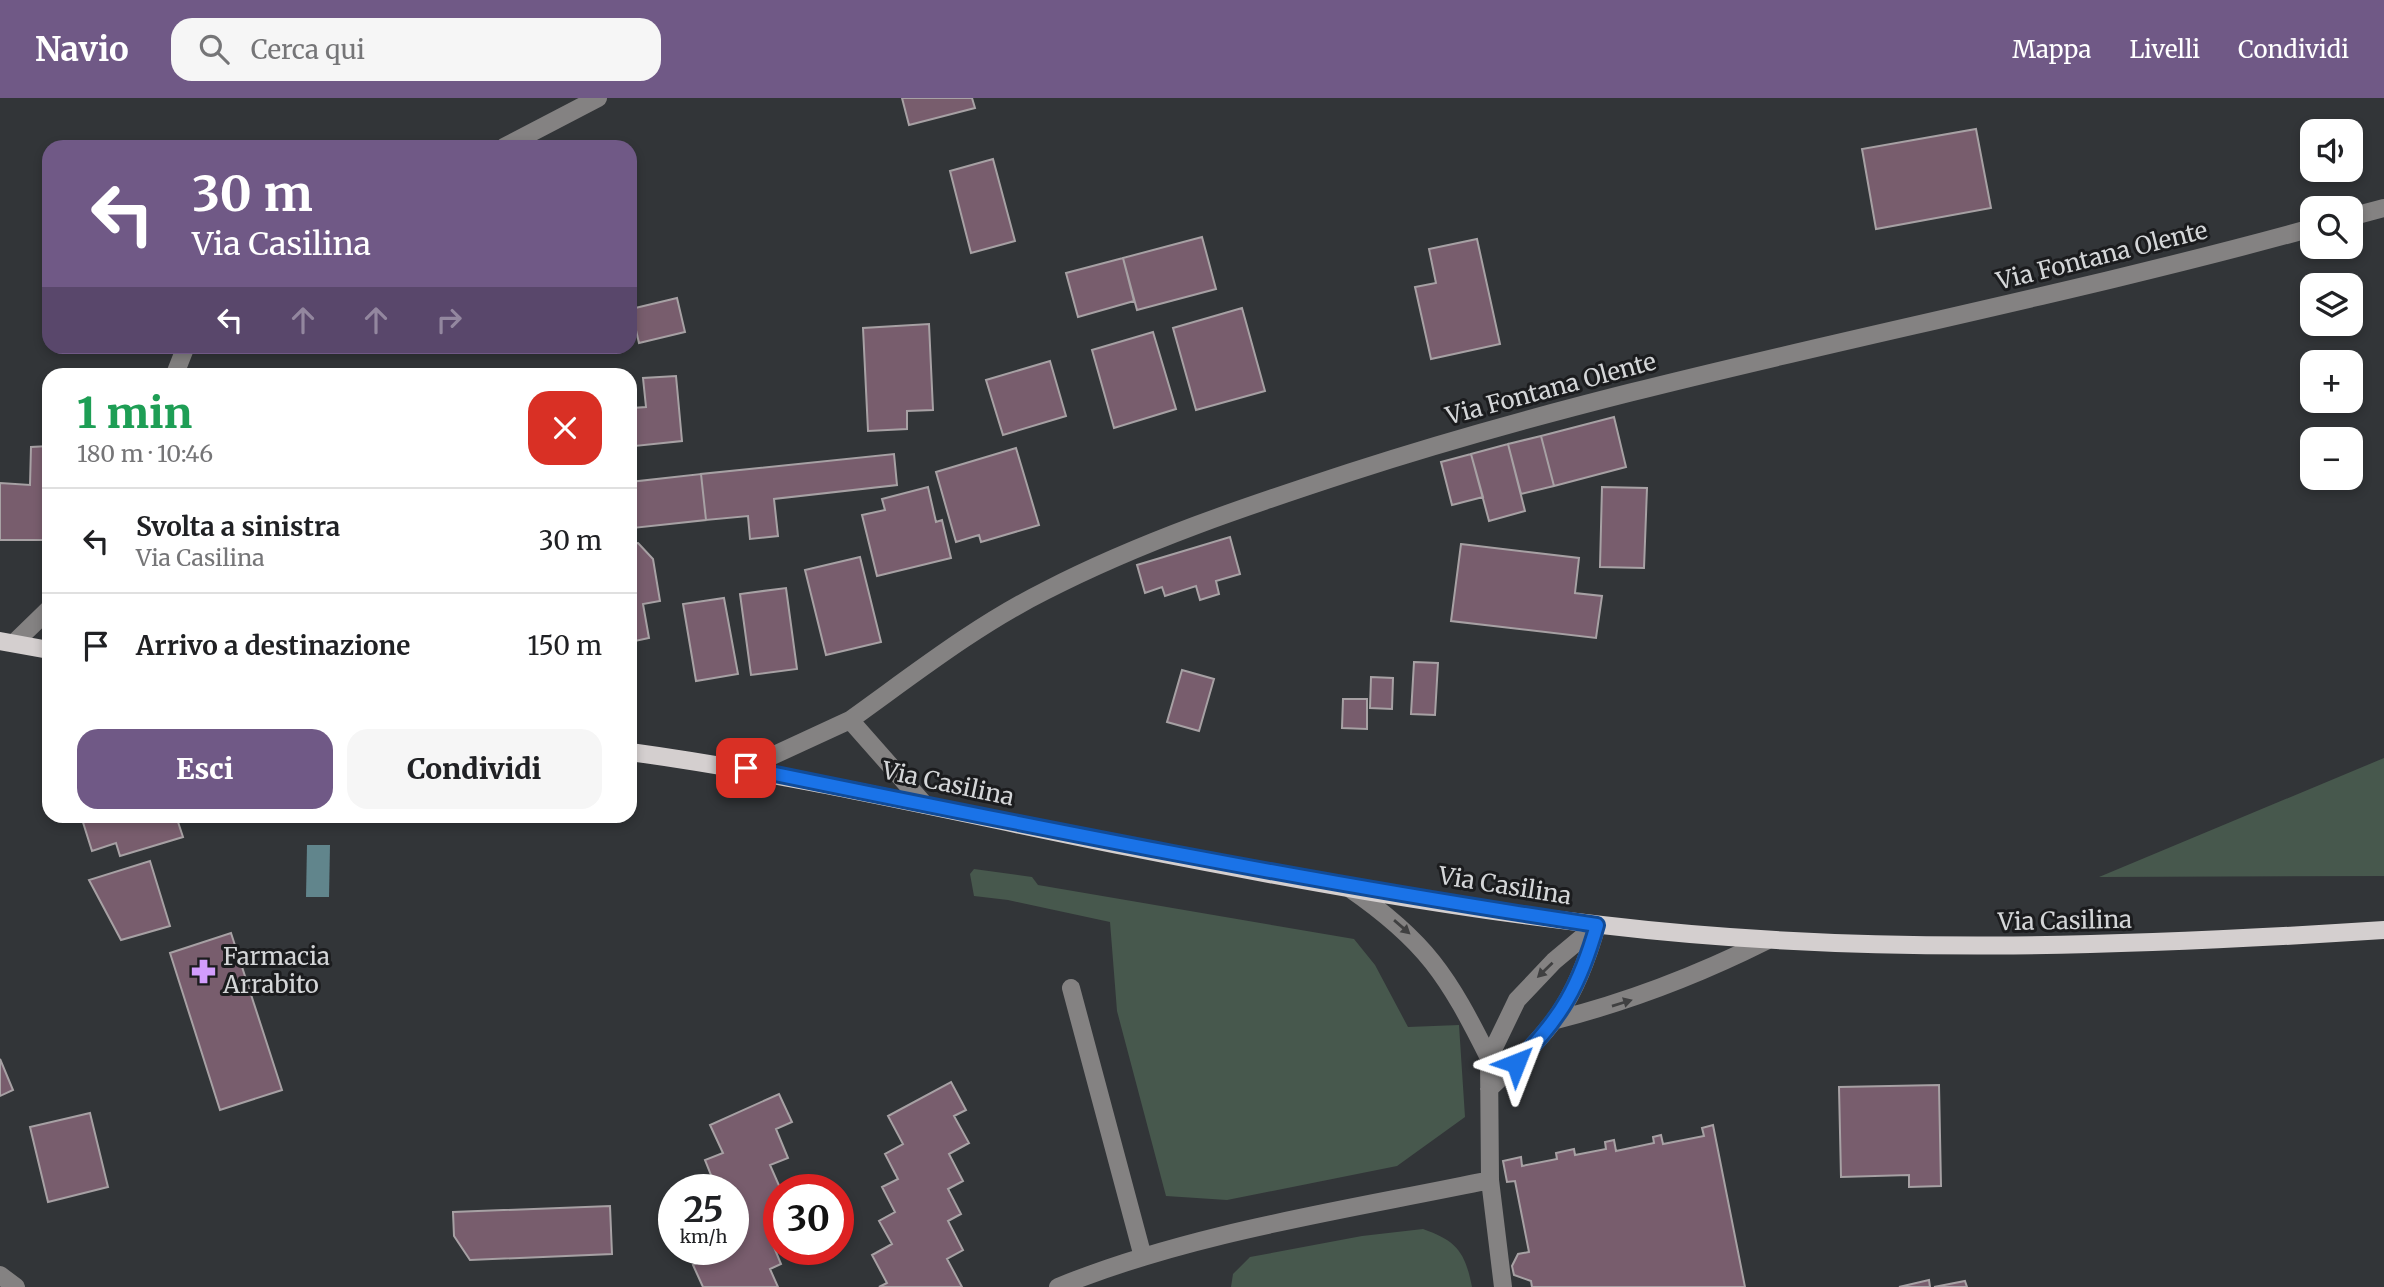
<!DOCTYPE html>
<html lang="it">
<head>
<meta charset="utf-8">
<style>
	:root { --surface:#fff; --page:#f6f6f6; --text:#202124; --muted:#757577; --line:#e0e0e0; --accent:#705986 }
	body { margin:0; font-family:Merriweather,serif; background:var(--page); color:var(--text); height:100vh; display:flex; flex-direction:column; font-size:26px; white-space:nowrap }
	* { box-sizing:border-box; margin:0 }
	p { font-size:23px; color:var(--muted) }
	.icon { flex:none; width:38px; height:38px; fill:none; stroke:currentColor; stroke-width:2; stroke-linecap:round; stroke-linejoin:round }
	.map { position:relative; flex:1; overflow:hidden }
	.panel { position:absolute; left:42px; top:270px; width:595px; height:455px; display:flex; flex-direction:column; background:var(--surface); border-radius:21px; box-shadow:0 4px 10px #0003 }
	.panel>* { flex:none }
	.hud { position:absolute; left:42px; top:42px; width:595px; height:214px; border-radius:21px; box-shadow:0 4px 10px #0003; background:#705986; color:#fff; overflow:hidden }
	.buttons { position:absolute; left:2300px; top:21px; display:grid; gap:14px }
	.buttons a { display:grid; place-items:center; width:63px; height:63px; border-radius:14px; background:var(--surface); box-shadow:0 4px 10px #0003; font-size:35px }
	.speed { position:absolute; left:658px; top:1076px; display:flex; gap:14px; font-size:35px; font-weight:700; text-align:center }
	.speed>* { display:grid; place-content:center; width:91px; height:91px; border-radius:50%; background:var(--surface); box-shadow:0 4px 10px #0003; line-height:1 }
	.speed small { font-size:18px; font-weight:400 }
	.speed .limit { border:10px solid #d22; background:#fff; color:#111 }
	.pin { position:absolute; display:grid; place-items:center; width:60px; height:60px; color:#fff; margin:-30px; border-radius:14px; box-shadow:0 4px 10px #0006 }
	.me { position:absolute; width:77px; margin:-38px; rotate:45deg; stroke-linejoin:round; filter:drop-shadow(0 0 5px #0008) }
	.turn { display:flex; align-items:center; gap:24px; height:147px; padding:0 35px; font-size:32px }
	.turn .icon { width:91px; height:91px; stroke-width:2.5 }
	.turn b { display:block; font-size:49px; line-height:60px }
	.lanes { display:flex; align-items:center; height:66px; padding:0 35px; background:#0003; justify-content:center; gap:35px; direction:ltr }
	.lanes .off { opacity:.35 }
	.round { display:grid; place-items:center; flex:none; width:74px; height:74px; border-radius:21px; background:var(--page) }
	.summary { display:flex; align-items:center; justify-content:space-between; height:119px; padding:0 35px }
	h1 { font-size:42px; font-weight:800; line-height:52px; color:#1e9e55 }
	.primary-button { display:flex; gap:14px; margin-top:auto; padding:14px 35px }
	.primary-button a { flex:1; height:80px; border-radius:21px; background:var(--accent); color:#fff; font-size:28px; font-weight:800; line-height:80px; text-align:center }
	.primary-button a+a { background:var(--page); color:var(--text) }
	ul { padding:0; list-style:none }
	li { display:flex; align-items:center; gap:21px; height:105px; padding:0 35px; border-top:2px solid var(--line) }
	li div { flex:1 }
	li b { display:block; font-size:26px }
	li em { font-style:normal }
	header { display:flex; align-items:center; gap:42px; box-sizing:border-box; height:98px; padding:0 35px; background:var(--accent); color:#fff }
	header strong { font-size:33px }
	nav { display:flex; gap:38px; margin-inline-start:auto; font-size:24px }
	.search { width:490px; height:63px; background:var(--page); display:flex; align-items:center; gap:18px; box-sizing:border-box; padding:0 24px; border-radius:21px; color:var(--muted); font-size:26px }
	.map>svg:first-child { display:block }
</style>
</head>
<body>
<header>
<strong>Navio</strong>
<div class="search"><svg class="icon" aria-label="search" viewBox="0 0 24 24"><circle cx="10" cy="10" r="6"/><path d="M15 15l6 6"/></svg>Cerca qui</div>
<nav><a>Mappa</a><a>Livelli</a><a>Condividi</a></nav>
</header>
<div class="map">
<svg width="2384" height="1189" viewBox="0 0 2384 1189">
	<rect width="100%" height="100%" fill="#323538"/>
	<!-- green -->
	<path fill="#47584d" d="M 2384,660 L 2384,778 L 2099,779 Z
		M 974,771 L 1032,779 L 1038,787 L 1354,841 L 1375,867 L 1408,929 L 1459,927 L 1465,1019 L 1397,1068 L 1227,1102 L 1166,1098 L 1117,913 L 1110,824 L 1008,802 L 974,798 L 970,776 Z
		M 1423,1131 C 1457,1143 1465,1154 1472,1189 L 1231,1189 L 1233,1176 L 1250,1159 L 1362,1138 Z"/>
	<!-- water -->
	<path fill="#61858c" d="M 307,747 L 330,747 L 329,799 L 306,799 Z"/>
	<!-- building -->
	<path fill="#785d6d" stroke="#a7a1a4" stroke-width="2" d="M 902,0 L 972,0 L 975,10 L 909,27 Z
		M 1976,31 L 1991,110 L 1876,131 L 1862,51 Z
		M 993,61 L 1015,143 L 971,155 L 950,73 Z
		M 1202,139 L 1216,191 L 1137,212 L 1123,160 Z
		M 1477,141 L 1500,246 L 1431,261 L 1415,189 L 1436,185 L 1429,151 Z
		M 1123,160 L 1134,203 L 1078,219 L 1066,175 Z
		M 677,200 L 685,234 L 639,245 L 631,211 Z
		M 1242,210 L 1265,293 L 1196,312 L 1173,230 Z
		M 929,226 L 933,312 L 907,313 L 907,331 L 868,333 L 863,230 Z
		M 1153,234 L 1176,311 L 1114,330 L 1092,252 Z
		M 1050,263 L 1066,318 L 1003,337 L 986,282 Z
		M 676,278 L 682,343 L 635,348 L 632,310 L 646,309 L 643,280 Z
		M 1614,319 L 1626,369 L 1554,388 L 1541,338 Z
		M 1541,338 L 1554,388 L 1521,396 L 1508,346 Z
		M 1508,346 L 1525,413 L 1489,423 L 1471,356 Z
		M 49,348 L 49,442 L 0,442 L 0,385 L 30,387 L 31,349 Z
		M 1016,350 L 1039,427 L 981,444 L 979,437 L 956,444 L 936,374 Z
		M 894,356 L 897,387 L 774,401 L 778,438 L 750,441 L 748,418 L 706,422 L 701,376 Z
		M 1471,356 L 1483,399 L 1452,407 L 1441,364 Z
		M 701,376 L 706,422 L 633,430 L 630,384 Z
		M 928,389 L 936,424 L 942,422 L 951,460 L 877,478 L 862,417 L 885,412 L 882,401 Z
		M 1602,389 L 1647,390 L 1644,470 L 1600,469 Z
		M 1230,439 L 1240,476 L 1216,483 L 1219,496 L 1200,502 L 1196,488 L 1165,498 L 1162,489 L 1145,495 L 1137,467 Z
		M 638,445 L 653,461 L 660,503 L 643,506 L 649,540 L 630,544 L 630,446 Z
		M 1461,446 L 1579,460 L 1575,495 L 1602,498 L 1596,540 L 1451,523 Z
		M 860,459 L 881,544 L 826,557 L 805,472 Z
		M 786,490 L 797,571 L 751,577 L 740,496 Z
		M 724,500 L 738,576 L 696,583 L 683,506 Z
		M 1414,564 L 1438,565 L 1435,617 L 1411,616 Z
		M 1182,572 L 1214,581 L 1199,633 L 1167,624 Z
		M 1371,579 L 1393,580 L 1392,611 L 1370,610 Z
		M 1343,601 L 1367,601 L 1367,631 L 1342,630 Z
		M 81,718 L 176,718 L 183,739 L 120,758 L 116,745 L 92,753 Z
		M 150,763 L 170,828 L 121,842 L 89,782 Z
		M 231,835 L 282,992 L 220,1012 L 170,855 Z
		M 0,961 L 13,992 L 0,998 Z
		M 951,984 L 966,1012 L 954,1018 L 969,1045 L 949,1056 L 963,1083 L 948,1091 L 961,1116 L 948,1123 L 963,1152 L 947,1161 L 962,1189 L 879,1189 L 887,1185 L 872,1157 L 892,1146 L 879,1123 L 895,1114 L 882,1089 L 898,1081 L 885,1056 L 903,1046 L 888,1018 Z
		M 1939,987 L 1941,1088 L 1909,1089 L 1909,1077 L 1841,1079 L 1839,989 Z
		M 779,996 L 792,1024 L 776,1031 L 788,1060 L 770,1067 L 781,1092 L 770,1101 L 779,1121 L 779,1133 L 769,1137 L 781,1166 L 770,1171 L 778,1189 L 703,1189 L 693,1167 L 708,1160 L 705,1152 L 733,1152 L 733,1092 L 717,1092 L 705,1062 L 723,1055 L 710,1027 Z
		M 90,1015 L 108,1089 L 48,1104 L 30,1029 Z
		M 1713,1027 L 1745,1189 L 1532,1189 L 1531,1183 L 1514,1177 L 1512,1168 L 1518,1156 L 1529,1154 L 1515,1083 L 1507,1084 L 1503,1063 L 1521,1059 L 1522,1068 L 1557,1061 L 1556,1055 L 1574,1051 L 1575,1057 L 1606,1051 L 1605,1044 L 1614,1042 L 1616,1053 L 1654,1045 L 1653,1039 L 1661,1037 L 1663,1046 L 1704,1038 L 1702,1030 Z
		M 610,1108 L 612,1156 L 470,1162 L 454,1138 L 453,1114 Z
		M 1929,1182 L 1930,1189 L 1899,1189 Z
		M 1965,1183 L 1967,1189 L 1934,1189 Z"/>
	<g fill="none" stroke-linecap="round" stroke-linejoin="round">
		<!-- minor -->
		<path stroke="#848282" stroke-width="18" d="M 504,49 L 598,0
			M 2350,119 L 2384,110
			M 175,276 L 186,248
			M 14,545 L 49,511
			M 850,622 C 913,577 975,528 1045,493 C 1142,443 1247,408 1351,374 C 1665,272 1993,218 2312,130
			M 746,670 L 850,622 L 925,707
			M 1349,790 C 1426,843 1448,878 1489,960
			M 1071,890 L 1143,1159
			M 1556,922 C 1631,903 1698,877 1766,843
			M 1489,991 C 1550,932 1574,910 1597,827
			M 0,1177 L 16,1189
			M 1058,1189 C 1192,1134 1347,1112 1490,1082
			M 1503,1189 L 1490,1082 L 1489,960 L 1517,902 L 1554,863 L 1597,827"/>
		<!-- major -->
		<path stroke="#d4cfcf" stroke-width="18" d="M 0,543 L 49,552
			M 630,654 C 798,677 962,716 1128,749 C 1285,780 1444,809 1602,827 C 1863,858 2123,849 2384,832"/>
	</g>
	<!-- one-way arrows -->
	<defs><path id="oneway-solid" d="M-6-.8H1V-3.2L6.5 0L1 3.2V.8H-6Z" transform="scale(1.75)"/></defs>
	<g fill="#404041">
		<use href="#oneway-solid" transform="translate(1402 829) rotate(41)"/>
		<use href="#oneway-solid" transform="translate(1545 872) rotate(136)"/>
		<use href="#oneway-solid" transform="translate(1622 905) rotate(-17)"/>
	</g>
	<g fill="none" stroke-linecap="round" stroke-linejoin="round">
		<defs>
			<path id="route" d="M 746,670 C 1029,728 1311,785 1597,827 C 1580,887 1561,921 1516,965"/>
		</defs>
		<!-- route casing -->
		<use href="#route" stroke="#114b97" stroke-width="18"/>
		<!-- route -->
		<use href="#route" stroke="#1a73e8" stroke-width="12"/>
	</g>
	<!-- icons -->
	<defs>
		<symbol id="pharmacy-bare" viewBox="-9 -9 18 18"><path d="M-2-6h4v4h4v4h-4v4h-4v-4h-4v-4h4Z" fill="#d29dfd" stroke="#1b1c1e" stroke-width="2.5" paint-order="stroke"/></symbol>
	</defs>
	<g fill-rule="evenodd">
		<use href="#pharmacy-bare" x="186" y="856" width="35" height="35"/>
	</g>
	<g text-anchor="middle" stroke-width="6" stroke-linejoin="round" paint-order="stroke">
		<!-- street labels -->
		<g font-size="24" fill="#d4d6d8" stroke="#1b1c1e">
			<text transform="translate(2102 158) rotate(-14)" y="8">Via Fontana Olente</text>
			<text transform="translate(1551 291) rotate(-15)" y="8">Via Fontana Olente</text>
			<text transform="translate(948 686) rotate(12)" y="8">Via Casilina</text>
			<text transform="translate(1505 788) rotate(9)" y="8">Via Casilina</text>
			<text transform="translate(2065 823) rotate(-1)" y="8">Via Casilina</text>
		</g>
		<!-- poi labels -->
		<g font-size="24" fill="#d4d6d8" stroke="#1b1c1e" text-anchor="start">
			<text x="223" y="867">Farmacia<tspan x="223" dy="28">Arrabito</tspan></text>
		</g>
	</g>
</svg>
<div class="buttons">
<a><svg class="icon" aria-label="sound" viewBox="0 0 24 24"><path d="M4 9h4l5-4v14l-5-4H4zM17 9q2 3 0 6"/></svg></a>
<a><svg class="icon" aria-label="search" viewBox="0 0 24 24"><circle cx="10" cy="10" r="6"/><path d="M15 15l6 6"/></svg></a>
<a><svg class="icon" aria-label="layers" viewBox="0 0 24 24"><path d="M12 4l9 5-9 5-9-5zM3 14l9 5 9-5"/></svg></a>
<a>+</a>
<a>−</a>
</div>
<div class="speed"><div>25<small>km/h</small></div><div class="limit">30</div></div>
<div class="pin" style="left:746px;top:670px;background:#d93025"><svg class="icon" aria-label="arrive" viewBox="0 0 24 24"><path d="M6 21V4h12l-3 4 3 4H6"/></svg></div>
<svg class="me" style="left:1516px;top:965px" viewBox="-20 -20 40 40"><path d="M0-17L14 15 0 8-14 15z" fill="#1a73e8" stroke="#fff" stroke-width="4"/></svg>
<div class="hud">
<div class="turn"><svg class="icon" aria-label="left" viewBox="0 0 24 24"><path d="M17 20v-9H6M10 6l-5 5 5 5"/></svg><div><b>30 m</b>Via Casilina</div></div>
<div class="lanes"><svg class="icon" aria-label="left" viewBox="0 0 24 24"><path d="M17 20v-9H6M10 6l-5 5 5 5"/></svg><svg class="icon off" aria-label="ahead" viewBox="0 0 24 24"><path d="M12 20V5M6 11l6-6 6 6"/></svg><svg class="icon off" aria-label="ahead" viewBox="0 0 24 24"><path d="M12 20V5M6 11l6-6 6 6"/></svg><svg class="icon off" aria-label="right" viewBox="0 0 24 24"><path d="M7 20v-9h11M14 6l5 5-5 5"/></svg></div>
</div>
<section class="panel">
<div class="summary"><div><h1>1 min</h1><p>180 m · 10:46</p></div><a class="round" style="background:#d93025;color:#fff"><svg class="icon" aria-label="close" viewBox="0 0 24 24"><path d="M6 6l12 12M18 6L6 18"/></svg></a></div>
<ul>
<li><svg class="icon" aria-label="left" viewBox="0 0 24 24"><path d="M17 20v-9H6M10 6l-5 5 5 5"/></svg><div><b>Svolta a sinistra</b><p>Via Casilina</p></div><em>30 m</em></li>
<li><svg class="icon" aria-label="arrive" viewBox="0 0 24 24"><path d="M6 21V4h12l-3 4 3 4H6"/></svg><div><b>Arrivo a destinazione</b></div><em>150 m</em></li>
</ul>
<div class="primary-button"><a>Esci</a><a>Condividi</a></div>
</section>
</div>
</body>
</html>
